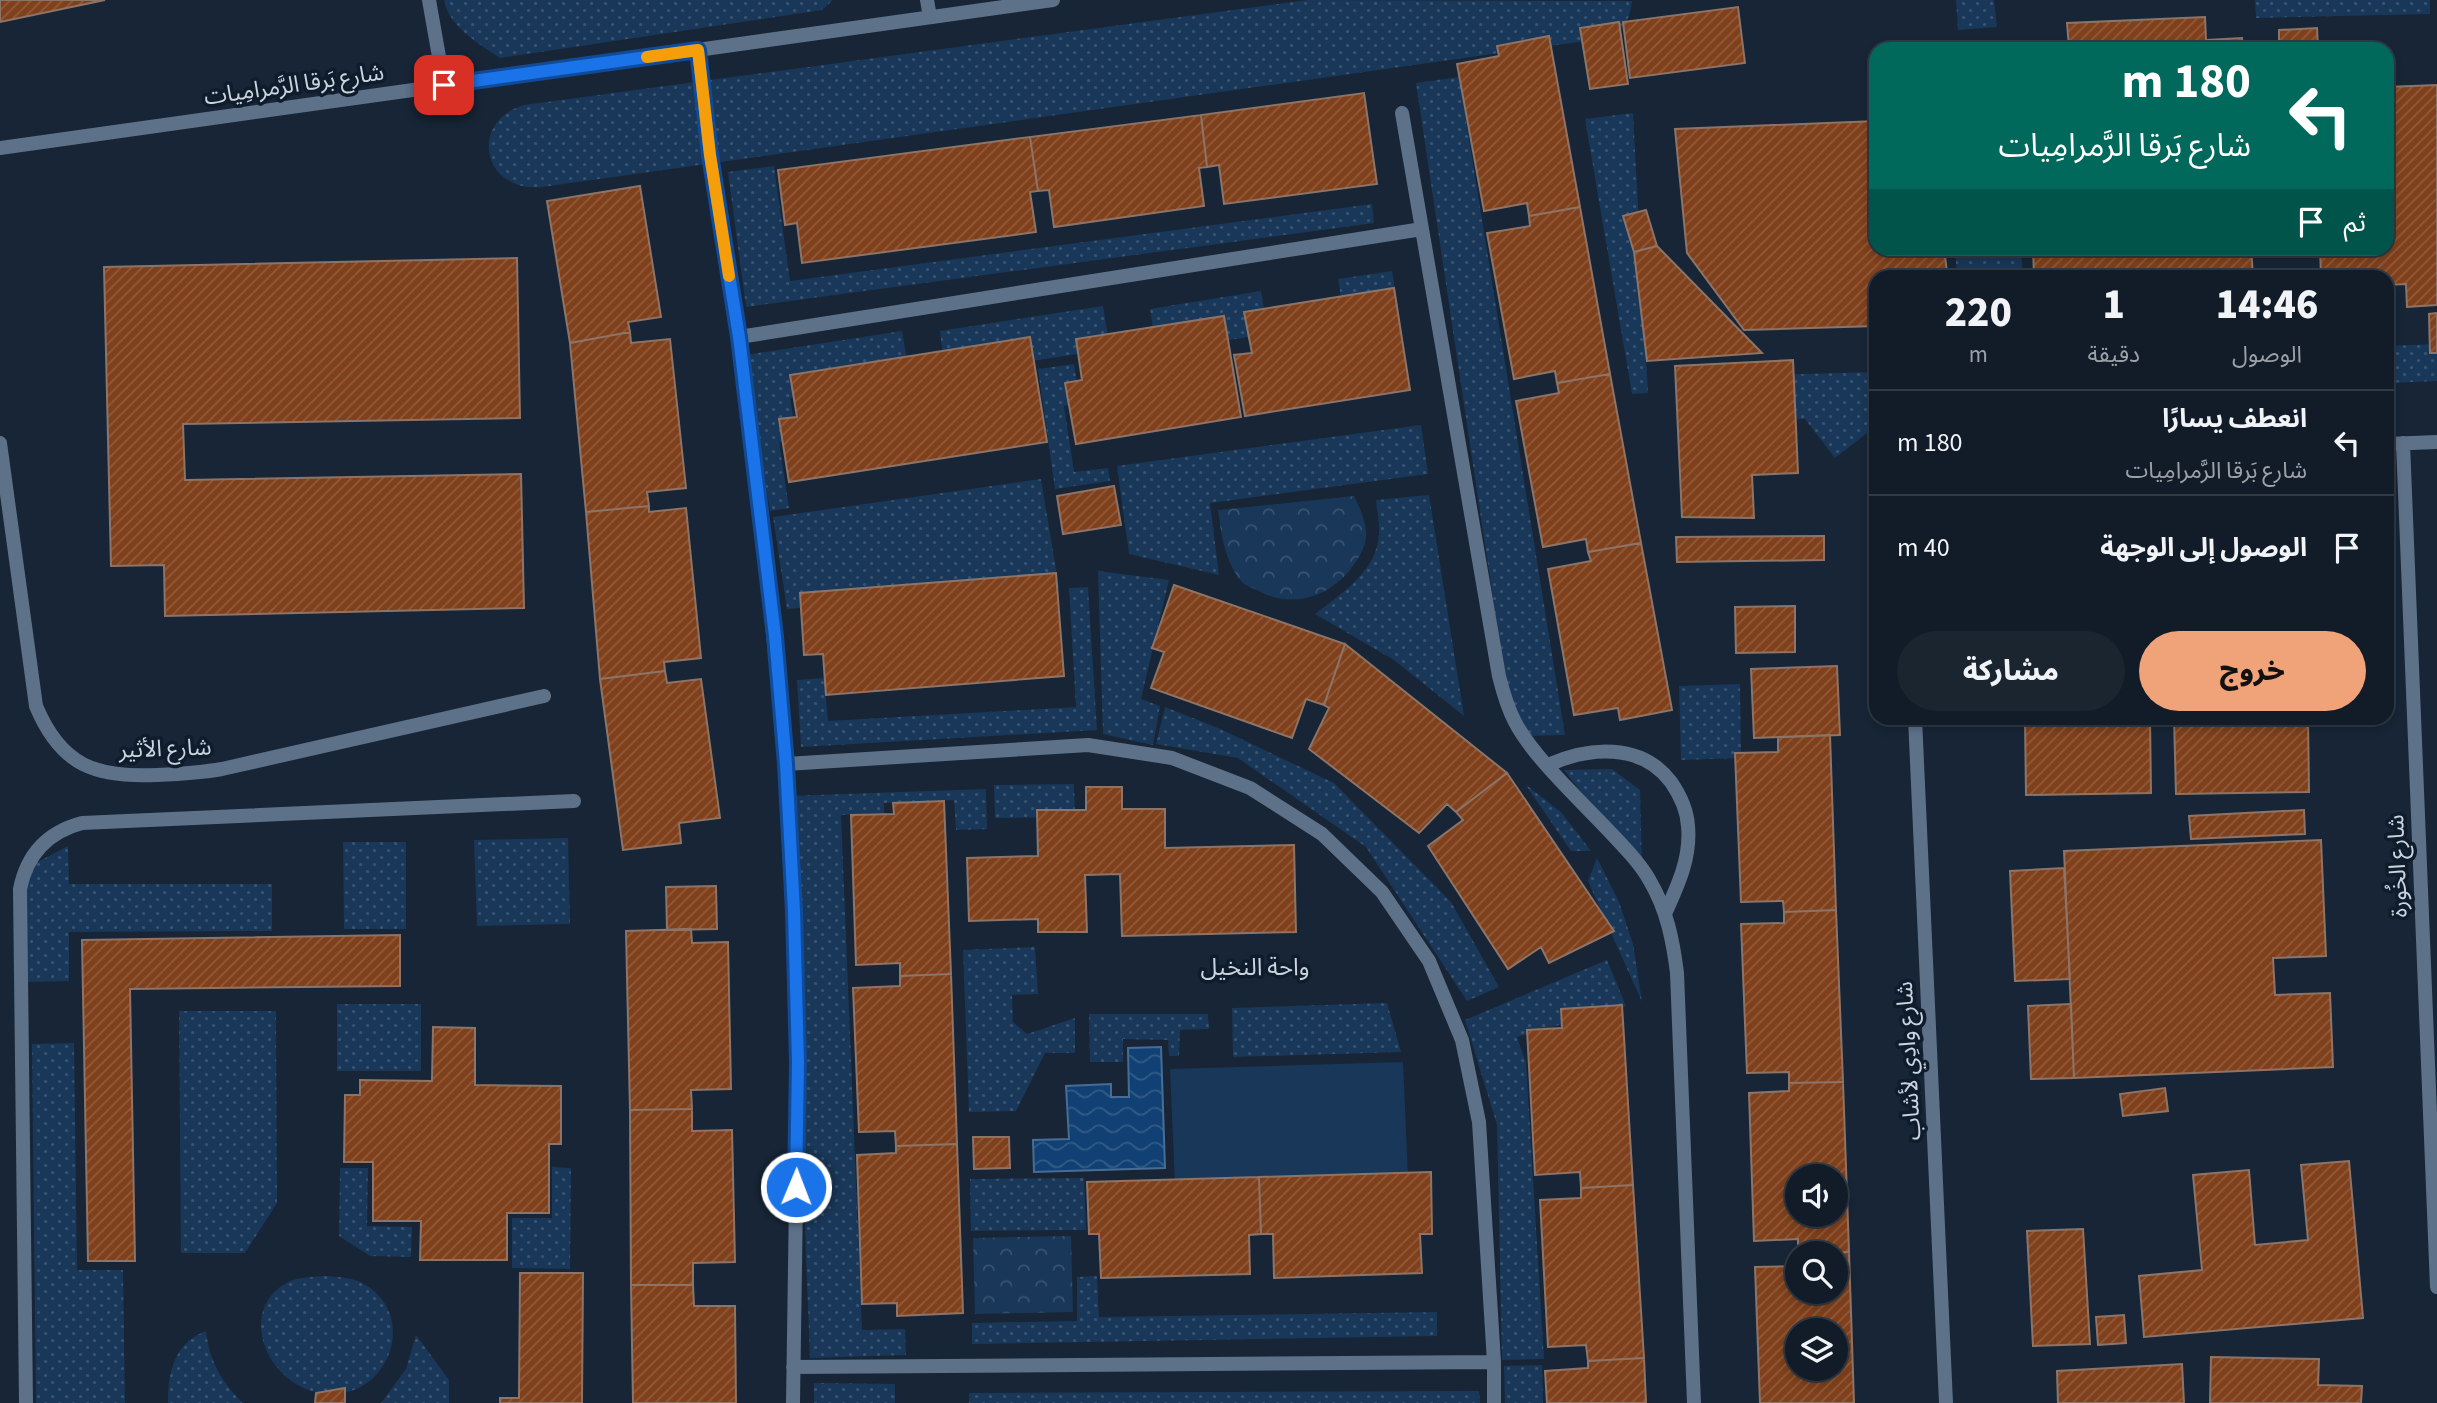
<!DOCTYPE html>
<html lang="ar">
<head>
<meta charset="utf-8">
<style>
	:root { --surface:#111c28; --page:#1a2530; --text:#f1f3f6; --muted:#9ca1a8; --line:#303a45; --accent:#f0a279 }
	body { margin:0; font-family:"Source Sans 3","Noto Sans Arabic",sans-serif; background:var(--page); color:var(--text); direction:rtl; height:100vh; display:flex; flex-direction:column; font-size:26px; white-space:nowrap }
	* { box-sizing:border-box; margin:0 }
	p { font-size:23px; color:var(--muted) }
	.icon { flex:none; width:38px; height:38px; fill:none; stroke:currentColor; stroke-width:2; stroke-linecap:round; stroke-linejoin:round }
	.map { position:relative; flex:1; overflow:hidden; direction:ltr }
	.side { position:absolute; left:1869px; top:270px; width:525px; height:455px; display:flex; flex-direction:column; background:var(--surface); border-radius:21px; box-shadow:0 4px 10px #0003,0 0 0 2px var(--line); direction:rtl }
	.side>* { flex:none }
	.banner { position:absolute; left:1869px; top:42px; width:525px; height:214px; border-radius:21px; box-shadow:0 4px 10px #0003,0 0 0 2px var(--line); direction:rtl; background:#00695c; color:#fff; overflow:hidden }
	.fabs { position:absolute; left:1785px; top:1164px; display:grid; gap:14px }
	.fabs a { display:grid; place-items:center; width:63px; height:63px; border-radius:50%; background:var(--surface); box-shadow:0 4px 10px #0003,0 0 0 2px var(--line); font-size:35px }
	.pin { position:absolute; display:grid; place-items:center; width:60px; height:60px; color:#fff; margin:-30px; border-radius:14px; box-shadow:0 4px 10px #0006 }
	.me { position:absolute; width:77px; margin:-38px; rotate:1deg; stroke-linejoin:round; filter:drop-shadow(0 0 5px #0008) }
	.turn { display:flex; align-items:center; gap:24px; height:147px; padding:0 28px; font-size:32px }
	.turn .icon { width:91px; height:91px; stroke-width:2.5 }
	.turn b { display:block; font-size:49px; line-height:60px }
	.then { display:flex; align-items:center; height:66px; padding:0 28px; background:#0003; gap:14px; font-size:26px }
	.eta { display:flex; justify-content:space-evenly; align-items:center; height:119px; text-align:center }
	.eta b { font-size:42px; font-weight:800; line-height:49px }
	.primary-button { display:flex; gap:14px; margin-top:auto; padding:14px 28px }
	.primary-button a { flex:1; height:80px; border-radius:42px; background:var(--accent); color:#111; font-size:28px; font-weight:800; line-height:80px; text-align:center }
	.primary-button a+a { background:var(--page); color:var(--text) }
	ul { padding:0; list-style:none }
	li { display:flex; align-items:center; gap:21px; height:105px; padding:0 28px; border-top:2px solid var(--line) }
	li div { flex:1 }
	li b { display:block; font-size:26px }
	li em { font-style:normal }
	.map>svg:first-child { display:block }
</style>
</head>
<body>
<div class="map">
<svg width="2437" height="1403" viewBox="0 0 2437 1403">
	<defs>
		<pattern id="grass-dots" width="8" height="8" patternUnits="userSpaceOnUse" patternTransform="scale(1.75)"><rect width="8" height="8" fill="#193758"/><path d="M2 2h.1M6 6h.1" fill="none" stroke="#395370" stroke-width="1.8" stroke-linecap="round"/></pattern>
		<pattern id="park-crowns" width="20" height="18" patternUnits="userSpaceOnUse" patternTransform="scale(1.75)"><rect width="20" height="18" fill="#193758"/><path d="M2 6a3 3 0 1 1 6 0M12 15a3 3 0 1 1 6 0" fill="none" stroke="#395370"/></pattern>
		<pattern id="water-waves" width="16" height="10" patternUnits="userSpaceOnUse" patternTransform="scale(1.75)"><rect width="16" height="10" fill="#114174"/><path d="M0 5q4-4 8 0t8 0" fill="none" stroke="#325c87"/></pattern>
		<pattern id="building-hatch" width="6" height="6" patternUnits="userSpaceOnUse" patternTransform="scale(1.75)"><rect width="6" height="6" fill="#7f401b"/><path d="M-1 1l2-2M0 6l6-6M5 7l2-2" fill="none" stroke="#905b3c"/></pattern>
	</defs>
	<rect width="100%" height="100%" fill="#172536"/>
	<!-- grass -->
	<path fill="url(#grass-dots)" d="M 444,0 L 833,0 L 822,10 L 500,58 C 479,44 449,27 444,0 Z
		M 1308,0 L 1632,1 C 1630,17 1626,26 1614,37 L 542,187 C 482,193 468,121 524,105 Z
		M 1956,0 L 1994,0 L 1997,27 L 1958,30 Z
		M 2255,0 L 2430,0 L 2430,14 L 2256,18 Z
		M 1459,77 L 1565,735 L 1526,736 L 1511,719 L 1416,83 Z
		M 1633,113 L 1648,393 L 1632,394 L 1585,119 Z
		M 774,166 L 790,281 L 1372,204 L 1374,223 L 746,307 L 728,172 Z
		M 1955,249 L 2021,249 L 2023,276 L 1957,276 Z
		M 1392,271 L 1399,313 L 1345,322 L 1338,279 Z
		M 1261,291 L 1268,334 L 1157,351 L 1150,309 Z
		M 1103,306 L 1110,349 L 973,370 L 943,357 L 940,331 Z
		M 902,331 L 910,379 L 790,398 L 797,439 L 779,442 L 789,508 L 770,511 L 745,355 Z
		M 2437,344 L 2437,381 L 2387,383 L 2387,346 Z
		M 1074,364 L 1080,404 L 1064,406 L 1074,472 L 1108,468 L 1110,481 L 1055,489 L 1038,369 Z
		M 1876,372 L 1876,426 L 1835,458 L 1805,419 L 1766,420 L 1765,375 Z
		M 1421,425 L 1428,474 L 1210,503 L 1219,575 L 1129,554 L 1117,466 Z
		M 1041,479 L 1059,588 L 787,609 L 773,517 Z
		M 1429,495 L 1464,716 L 1394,660 L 1315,614 C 1342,593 1377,571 1379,534 C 1380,523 1377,511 1376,500 Z
		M 1098,571 L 1169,580 L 1141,699 L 1160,706 L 1153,745 L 1103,734 Z
		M 1088,587 L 1097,730 L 801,747 L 797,680 L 824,678 L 828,721 L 1076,707 L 1069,588 Z
		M 1740,684 L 1741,758 L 1681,760 L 1679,686 Z
		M 1165,707 L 1218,728 L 1334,783 L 1451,902 L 1499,987 L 1467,1001 L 1366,847 L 1238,758 L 1156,744 Z
		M 1612,769 L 1640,790 L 1642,870 L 1564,770 Z
		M 1074,784 L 1075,817 L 995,818 L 994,785 Z
		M 1525,784 L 1561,812 L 1591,851 L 1571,851 Z
		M 986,789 L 987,829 L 956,830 L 954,800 L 884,803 L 884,813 L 841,815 L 862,1330 L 905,1329 L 906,1355 L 810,1358 L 788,796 Z
		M 568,838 L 570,924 L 477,926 L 474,840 Z
		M 343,842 L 406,842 L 406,929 L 344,929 Z
		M 68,846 L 69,884 L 272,884 L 272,931 L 69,932 L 69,981 L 26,982 L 26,886 L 34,864 Z
		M 1597,858 L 1619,902 L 1633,944 L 1642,1002 L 1588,881 Z
		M 1035,947 L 1038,994 L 1012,995 L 1013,1022 L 1027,1034 L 1075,1018 L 1075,1053 L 1045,1053 L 1016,1111 L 969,1112 L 963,950 Z
		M 1607,960 L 1626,1006 L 1517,1037 L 1526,1063 L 1544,1359 L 1502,1360 L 1497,1125 L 1465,1020 Z
		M 1387,1003 L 1401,1052 L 1233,1057 L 1232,1008 Z
		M 337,1004 L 421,1004 L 421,1071 L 337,1071 Z
		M 179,1011 L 276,1011 L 277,1203 L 245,1253 L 181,1253 Z
		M 1089,1014 L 1208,1014 L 1209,1029 L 1180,1030 L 1179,1056 L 1169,1056 L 1168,1040 L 1123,1039 L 1123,1062 L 1090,1062 Z
		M 74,1043 L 77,1270 L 123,1270 L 125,1403 L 36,1403 L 32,1044 Z
		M 552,1167 L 571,1168 L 570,1269 L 512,1268 L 512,1218 L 552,1218 Z
		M 340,1168 L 368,1168 L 367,1226 L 412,1227 L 411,1257 L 370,1256 L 339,1236 Z
		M 1084,1178 L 1086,1230 L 971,1231 L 970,1179 Z
		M 325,1276 C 337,1277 351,1277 362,1283 C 417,1312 393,1391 335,1394 C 271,1397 232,1312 288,1282 C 299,1277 313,1277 325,1276 Z
		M 1097,1276 L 1099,1317 L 1437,1312 L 1437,1336 L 972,1344 L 972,1323 L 1077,1321 L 1077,1277 Z
		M 206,1331 C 209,1360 222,1383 243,1403 L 168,1403 C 168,1372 174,1343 206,1331 Z
		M 416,1335 L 449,1380 L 449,1403 L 381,1403 L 406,1369 Z
		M 1542,1365 L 1543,1403 L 1505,1403 L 1504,1366 Z
		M 814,1383 L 895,1384 L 895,1403 L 814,1403 Z
		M 1479,1391 L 1480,1403 L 969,1403 L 969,1393 Z"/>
	<!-- park -->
	<path fill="url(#park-crowns)" d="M 1354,496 C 1360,508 1367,523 1366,537 C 1365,547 1359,558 1353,566 C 1330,598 1290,610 1255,589 C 1250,587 1244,585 1241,581 C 1225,561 1221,534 1218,510 Z
		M 1071,1236 L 1073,1312 L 975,1314 L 973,1238 Z"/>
	<!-- pitch -->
	<path fill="#193758" d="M 1403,1062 L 1408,1178 L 1175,1185 L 1170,1069 Z"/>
	<!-- water -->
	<path fill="url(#water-waves)" stroke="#486d94" stroke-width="2" d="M 1161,1047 L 1165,1168 L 1034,1172 L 1033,1140 L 1069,1139 L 1066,1086 L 1111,1084 L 1111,1097 L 1129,1097 L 1128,1048 Z"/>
	<!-- building -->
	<path fill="url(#building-hatch)" stroke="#8d7467" stroke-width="2" fill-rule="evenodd" d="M 0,0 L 105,0 L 0,22 Z
		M 1738,7 L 1745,63 L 1630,78 L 1623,22 Z
		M 2205,17 L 2206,40 L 2242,38 L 2243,49 L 2025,49 L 2069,47 L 2067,23 Z
		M 1619,22 L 1628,84 L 1590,89 L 1580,28 Z
		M 2317,28 L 2318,49 L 2279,49 L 2279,30 Z
		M 1549,36 L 1580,207 L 1529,216 L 1527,203 L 1484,211 L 1457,64 L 1499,56 L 1497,46 Z
		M 2437,85 L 2437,305 L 2407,307 L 2406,284 L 2387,285 L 2387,276 L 2321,276 L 2320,248 L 2387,248 L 2387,87 Z
		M 1364,93 L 1377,184 L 1224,204 L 1219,165 L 1207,167 L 1201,115 Z
		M 1201,115 L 1207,167 L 1199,168 L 1204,206 L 1054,227 L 1049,190 L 1038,191 L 1030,137 Z
		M 1876,121 L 1876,248 L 1944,248 L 1947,272 L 2021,272 L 2022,276 L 1876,276 L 1876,326 L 1744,330 L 1687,253 L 1675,129 Z
		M 1030,137 L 1038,191 L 1030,192 L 1036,232 L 802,263 L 797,223 L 785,225 L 778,170 Z
		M 640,186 L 661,317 L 628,322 L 630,332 L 570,343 L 547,201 Z
		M 1580,207 L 1610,374 L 1557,383 L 1555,371 L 1514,379 L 1487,233 L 1530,226 L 1529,216 Z
		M 1646,210 L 1657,246 L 1634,252 L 1623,216 Z
		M 1657,246 L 1762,353 L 1647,361 L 1634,252 Z
		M 2033,248 L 2251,248 L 2253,276 L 2034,276 Z
		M 517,258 L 520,418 L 183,424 L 185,480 L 521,474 L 524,608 L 165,616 L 164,565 L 111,566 L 104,267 Z
		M 1394,288 L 1410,390 L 1245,416 L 1234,355 L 1252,353 L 1244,312 Z
		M 2437,313 L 2437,353 L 2430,353 L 2429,314 Z
		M 1224,316 L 1241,417 L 1076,444 L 1065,383 L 1082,380 L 1076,339 Z
		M 630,332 L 631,343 L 670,339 L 686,488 L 647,492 L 649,506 L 586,512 L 570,343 Z
		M 1030,337 L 1047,442 L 789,482 L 779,419 L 797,417 L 790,375 Z
		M 1793,360 L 1798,473 L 1752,475 L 1754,518 L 1682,517 L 1675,366 Z
		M 1610,374 L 1641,543 L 1588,552 L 1586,539 L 1543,547 L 1516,401 L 1559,393 L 1557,383 Z
		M 1114,486 L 1121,525 L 1063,534 L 1057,496 Z
		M 649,506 L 649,512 L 686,508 L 701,658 L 664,662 L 665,671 L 600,679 L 586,512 Z
		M 1824,536 L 1824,560 L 1677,562 L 1676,537 Z
		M 1641,543 L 1672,710 L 1620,720 L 1618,708 L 1574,715 L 1548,569 L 1591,561 L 1588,552 Z
		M 1056,573 L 1064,676 L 826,695 L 823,654 L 804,655 L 800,593 Z
		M 1174,585 L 1345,644 L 1324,705 L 1306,699 L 1292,738 L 1151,688 L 1164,652 L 1152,648 Z
		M 1795,606 L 1795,652 L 1736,653 L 1735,607 Z
		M 1345,644 L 1507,773 L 1456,812 L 1447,804 L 1419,833 L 1309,749 L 1329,708 L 1324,705 Z
		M 1837,666 L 1840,735 L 1754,738 L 1751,669 Z
		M 665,671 L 667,683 L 701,679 L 720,818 L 679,823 L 681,843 L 623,850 L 600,679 Z
		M 2025,718 L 2150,718 L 2151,793 L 2026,795 Z
		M 2174,718 L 2308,718 L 2309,792 L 2176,794 Z
		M 1830,735 L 1836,910 L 1784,912 L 1783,901 L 1741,902 L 1735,753 L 1778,752 L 1778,737 Z
		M 1507,773 L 1614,931 L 1549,963 L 1541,947 L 1508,969 L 1428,846 L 1463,820 L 1456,812 Z
		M 1086,787 L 1122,787 L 1122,809 L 1165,809 L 1165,848 L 1294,845 L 1296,932 L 1122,936 L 1120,874 L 1085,875 L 1087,932 L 1038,932 L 1038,919 L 969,921 L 967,858 L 1038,856 L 1037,810 L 1086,810 Z
		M 944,801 L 951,974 L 900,976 L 900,963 L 856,965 L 851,815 L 894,814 L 893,803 Z
		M 2304,810 L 2305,834 L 2191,839 L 2189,816 Z
		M 2321,840 L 2326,956 L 2273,958 L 2275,995 L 2330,993 L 2333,1067 L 2074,1078 L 2064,851 Z
		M 2064,868 L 2070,979 L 2015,981 L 2010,871 Z
		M 716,886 L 717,929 L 667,930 L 666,887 Z
		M 1836,910 L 1843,1082 L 1789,1083 L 1789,1072 L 1747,1073 L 1741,924 L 1784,923 L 1784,912 Z
		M 691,929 L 692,943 L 728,942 L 731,1089 L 691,1090 L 692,1109 L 630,1110 L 626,931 Z
		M 400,935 L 400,986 L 130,989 L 135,1261 L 88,1261 L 82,940 Z
		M 951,974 L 957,1144 L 896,1146 L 895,1131 L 859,1132 L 853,988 L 900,986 L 900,976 Z
		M 2071,1004 L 2074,1078 L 2031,1079 L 2028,1006 Z
		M 1622,1005 L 1633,1185 L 1581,1188 L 1580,1172 L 1535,1175 L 1527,1030 L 1562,1028 L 1561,1009 Z
		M 433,1027 L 475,1028 L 475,1085 L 561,1086 L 561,1144 L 549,1144 L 549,1213 L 507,1213 L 507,1260 L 420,1260 L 421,1221 L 373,1221 L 373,1162 L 344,1162 L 345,1095 L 360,1095 L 360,1080 L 432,1081 Z
		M 1843,1082 L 1849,1252 L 1798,1253 L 1798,1239 L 1754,1241 L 1749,1093 L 1789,1091 L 1789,1083 ZM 1797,1176 L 1836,1176 L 1836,1214 L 1797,1214 Z
		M 2165,1088 L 2168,1111 L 2123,1116 L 2120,1094 Z
		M 692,1109 L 692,1131 L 732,1130 L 735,1262 L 693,1263 L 693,1285 L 631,1285 L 630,1110 Z
		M 973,1137 L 1009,1137 L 1010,1168 L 974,1169 Z
		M 957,1144 L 963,1313 L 897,1316 L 897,1303 L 862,1304 L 857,1155 L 896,1153 L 896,1146 Z
		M 2349,1161 L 2363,1318 L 2144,1337 L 2139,1276 L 2202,1270 L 2193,1175 L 2249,1170 L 2255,1245 L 2308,1240 L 2301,1165 Z
		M 1431,1172 L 1432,1234 L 1420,1234 L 1422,1273 L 1274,1278 L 1273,1234 L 1261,1234 L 1259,1177 Z
		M 1259,1177 L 1261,1234 L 1249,1235 L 1250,1274 L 1101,1278 L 1099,1234 L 1089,1234 L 1087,1182 Z
		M 1633,1185 L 1644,1358 L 1588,1361 L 1586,1345 L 1548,1347 L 1540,1200 L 1581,1198 L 1581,1188 Z
		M 2083,1229 L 2090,1344 L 2033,1346 L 2027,1231 Z
		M 1849,1252 L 1854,1403 L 1760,1403 L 1755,1267 L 1797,1266 L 1797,1292 L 1836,1292 L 1836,1253 L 1820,1253 ZM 1797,1330 L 1836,1330 L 1836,1368 L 1797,1368 Z
		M 520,1273 L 583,1273 L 582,1403 L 500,1403 L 500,1398 L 519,1398 Z
		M 631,1285 L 693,1285 L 694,1306 L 735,1306 L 736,1403 L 633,1403 Z
		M 2124,1315 L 2126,1343 L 2098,1345 L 2096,1317 Z
		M 2211,1357 L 2319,1359 L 2318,1385 L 2362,1386 L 2361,1403 L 2210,1403 Z
		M 1644,1358 L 1646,1403 L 1547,1403 L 1545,1371 L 1588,1368 L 1588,1361 Z
		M 2182,1364 L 2184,1403 L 2058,1403 L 2057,1371 Z
		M 345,1388 L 345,1403 L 315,1403 L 316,1393 Z"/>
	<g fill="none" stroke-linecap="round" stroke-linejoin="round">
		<!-- lane -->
		<path stroke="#5d7189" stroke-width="14" d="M 0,443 L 36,706 C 61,766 96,778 157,775 C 179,774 200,773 222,769 L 544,696
			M 26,1403 L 20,889 C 27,854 48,832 82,823 L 574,801"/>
		<!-- street -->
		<path stroke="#5d7189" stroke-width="14" d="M 429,0 L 444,85
			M 927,0 L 930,17
			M 698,50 L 710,155 L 739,337 L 764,543 L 786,764 L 794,911 L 798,1062 L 793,1403
			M 1402,113 L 1499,676 C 1503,692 1507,707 1515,722 C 1533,757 1581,801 1609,831 C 1624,847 1640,863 1650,881 C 1667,910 1673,941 1677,973 L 1694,1403
			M 0,148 L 1053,0
			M 739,337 L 1422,229
			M 2403,443 L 2437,1287
			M 2387,444 L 2437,442
			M 1915,718 L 1946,1403
			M 786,764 L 1088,745 L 1172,758 L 1250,788 L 1322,834 L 1382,892 L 1429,961 L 1462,1040 L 1479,1122 L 1494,1362 L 1494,1403
			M 1548,765 C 1588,747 1641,742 1671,782 C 1680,795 1687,810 1688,826 C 1691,858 1678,885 1665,914
			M 793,1367 L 1494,1362"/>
	</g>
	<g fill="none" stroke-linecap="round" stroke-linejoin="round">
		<defs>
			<path id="route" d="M 444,85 L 698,50 L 710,155 L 739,337 L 775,636 L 786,764 L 794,911 L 798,1062 L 796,1187"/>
		</defs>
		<!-- route casing -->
		<use href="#route" stroke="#114b97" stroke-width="18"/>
		<!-- route -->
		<use href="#route" stroke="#1a73e8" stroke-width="12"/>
		<!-- slow -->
		<path stroke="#f59e0b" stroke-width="12" d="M 647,57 L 698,50 L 710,155 L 729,276"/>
	</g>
	<g text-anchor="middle" stroke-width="7" stroke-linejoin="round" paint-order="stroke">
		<!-- street labels -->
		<g font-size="23" fill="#cad3de" stroke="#0e1c2c">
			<text transform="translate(294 84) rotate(-8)" y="8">شارع بَرقا الرَّمرامِيات</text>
			<text transform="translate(165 748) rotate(-2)" y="8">شارع الأثير</text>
			<text transform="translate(2397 866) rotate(-92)" y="8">شارع الخُورة</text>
			<text transform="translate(1908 1061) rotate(-93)" y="8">شارع وادِي لأشاب</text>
		</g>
		<!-- neighbourhood labels -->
		<g font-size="24" fill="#cad3de" stroke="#0e1c2c">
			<text x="1255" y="975">واحة النخيل</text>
		</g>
	</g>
</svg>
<div class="fabs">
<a><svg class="icon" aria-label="sound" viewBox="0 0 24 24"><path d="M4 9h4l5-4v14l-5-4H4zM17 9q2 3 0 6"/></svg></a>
<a><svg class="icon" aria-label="search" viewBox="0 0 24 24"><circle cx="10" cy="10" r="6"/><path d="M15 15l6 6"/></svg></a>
<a><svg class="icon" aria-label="layers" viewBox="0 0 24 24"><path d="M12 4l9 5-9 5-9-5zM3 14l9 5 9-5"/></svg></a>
</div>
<div class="pin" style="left:444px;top:85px;background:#d93025"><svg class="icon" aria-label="arrive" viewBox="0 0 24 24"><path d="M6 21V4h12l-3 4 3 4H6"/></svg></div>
<svg class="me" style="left:796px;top:1187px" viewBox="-20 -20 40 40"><circle r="17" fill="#1a73e8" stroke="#fff" stroke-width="3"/><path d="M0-11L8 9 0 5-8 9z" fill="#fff"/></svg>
<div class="banner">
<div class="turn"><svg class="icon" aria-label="left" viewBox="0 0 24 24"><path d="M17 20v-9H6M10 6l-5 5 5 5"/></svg><div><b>180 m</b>شارع بَرقا الرَّمرامِيات</div></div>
<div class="then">ثم<svg class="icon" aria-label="arrive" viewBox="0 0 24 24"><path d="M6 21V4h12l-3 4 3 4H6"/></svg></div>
</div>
<section class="side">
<div class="eta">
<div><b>14:46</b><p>الوصول</p></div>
<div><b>1</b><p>دقيقة</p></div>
<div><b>220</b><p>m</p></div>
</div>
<ul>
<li><svg class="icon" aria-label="left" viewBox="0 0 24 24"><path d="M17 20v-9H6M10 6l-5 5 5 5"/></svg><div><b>انعطف يسارًا</b><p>شارع بَرقا الرَّمرامِيات</p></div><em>180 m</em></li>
<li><svg class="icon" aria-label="arrive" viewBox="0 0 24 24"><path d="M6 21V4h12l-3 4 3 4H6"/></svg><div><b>الوصول إلى الوجهة</b></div><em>40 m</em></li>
</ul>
<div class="primary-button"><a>خروج</a><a>مشاركة</a></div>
</section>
</div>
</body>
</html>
